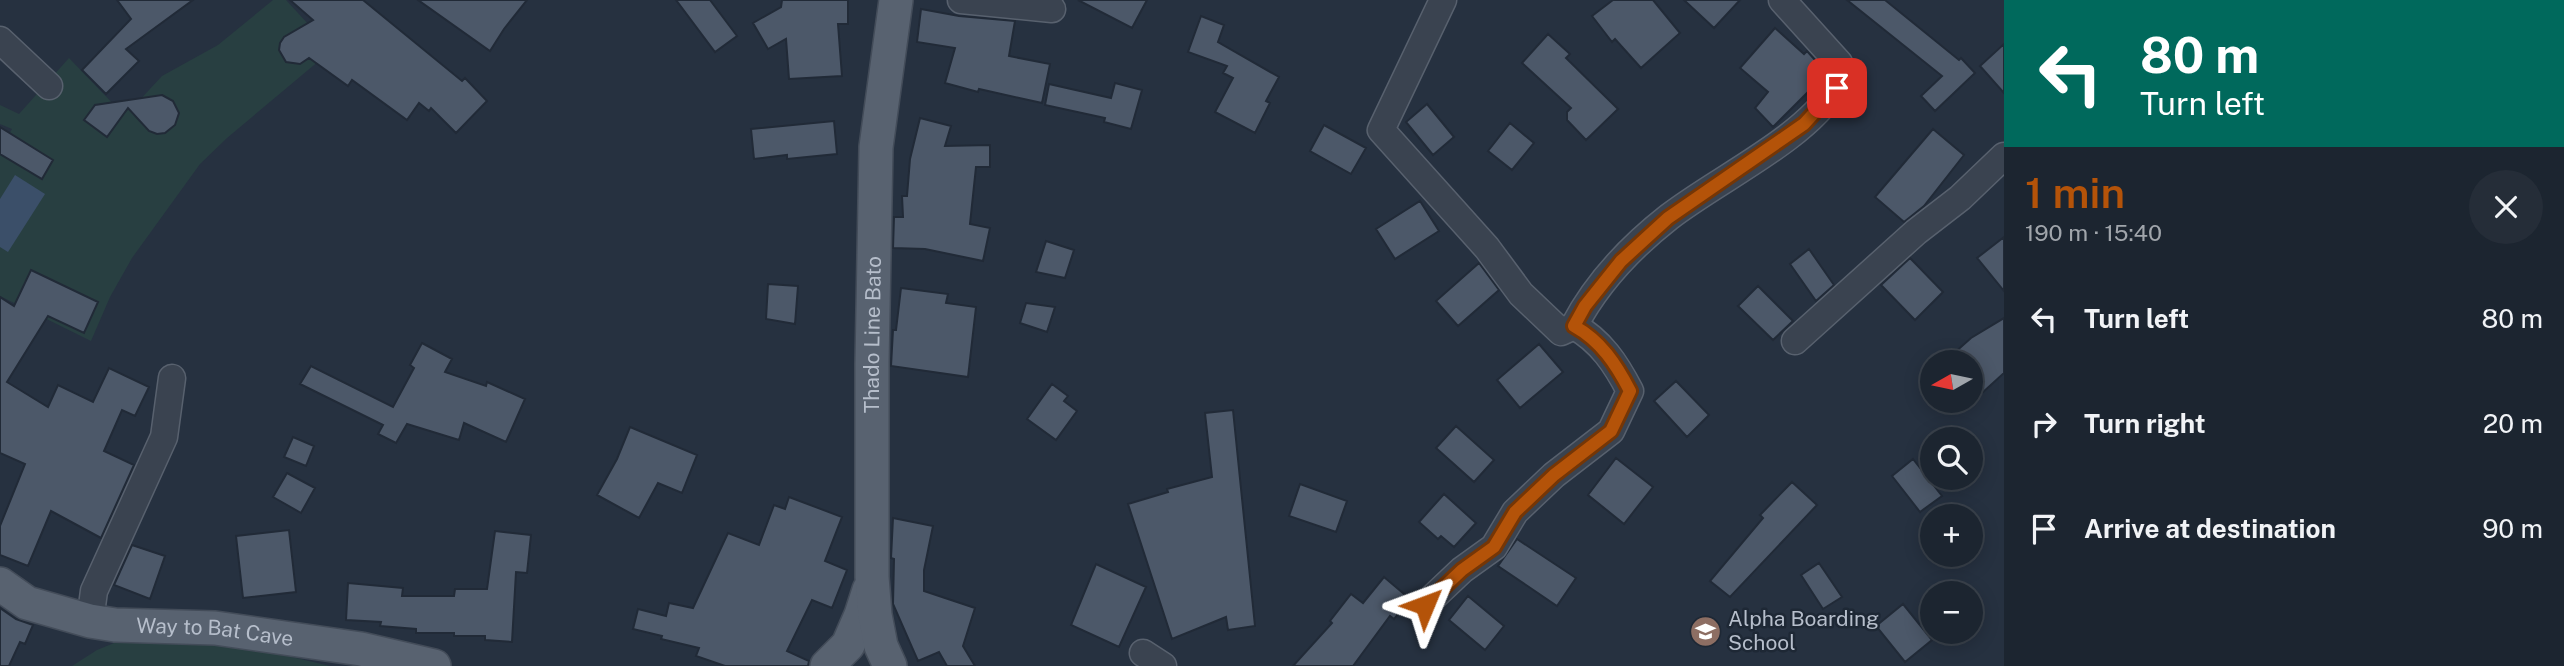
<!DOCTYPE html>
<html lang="en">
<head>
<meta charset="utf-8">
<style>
	:root { --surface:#1c2530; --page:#252d38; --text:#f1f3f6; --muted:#a0a5ab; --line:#3a424c; --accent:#b45309 }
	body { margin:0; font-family:"Public Sans",sans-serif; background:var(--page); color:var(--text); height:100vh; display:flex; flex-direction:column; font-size:26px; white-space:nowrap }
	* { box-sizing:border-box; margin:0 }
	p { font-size:23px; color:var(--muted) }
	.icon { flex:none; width:38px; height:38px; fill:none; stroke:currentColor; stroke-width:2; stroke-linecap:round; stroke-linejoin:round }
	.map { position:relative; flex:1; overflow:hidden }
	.drawer { display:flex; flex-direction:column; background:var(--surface); width:560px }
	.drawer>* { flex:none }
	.guide { background:#00695c; color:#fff; overflow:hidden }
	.needle { width:46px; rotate:261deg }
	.controls { position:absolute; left:1920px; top:350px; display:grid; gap:14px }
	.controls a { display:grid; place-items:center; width:63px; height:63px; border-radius:50%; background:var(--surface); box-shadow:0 4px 18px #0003,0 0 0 2px var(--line); font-size:35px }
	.pin { position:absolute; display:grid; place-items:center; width:60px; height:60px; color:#fff; margin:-30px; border-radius:14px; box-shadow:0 4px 10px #0006 }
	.me { position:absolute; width:77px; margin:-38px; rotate:46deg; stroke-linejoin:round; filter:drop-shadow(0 0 5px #0008) }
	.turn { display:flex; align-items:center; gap:24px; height:147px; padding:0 21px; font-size:32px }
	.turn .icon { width:91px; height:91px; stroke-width:2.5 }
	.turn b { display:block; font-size:49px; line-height:60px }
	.round { display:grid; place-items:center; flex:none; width:74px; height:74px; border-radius:37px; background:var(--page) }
	.headline { display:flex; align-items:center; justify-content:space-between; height:119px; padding:0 21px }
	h1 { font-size:42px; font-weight:600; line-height:52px; color:var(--accent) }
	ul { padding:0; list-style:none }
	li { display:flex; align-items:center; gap:21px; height:105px; padding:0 21px }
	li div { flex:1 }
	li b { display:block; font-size:26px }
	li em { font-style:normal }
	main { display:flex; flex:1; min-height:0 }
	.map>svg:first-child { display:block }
</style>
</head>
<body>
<main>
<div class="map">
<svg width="2004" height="666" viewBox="0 0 2004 666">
	<rect width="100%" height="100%" fill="#263140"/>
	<!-- green -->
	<path fill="#283f41" d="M 273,0 L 286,0 L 332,50 L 227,138 L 200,164 L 132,258 L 110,297 L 91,341 L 0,296 L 0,151 L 12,129 L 0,124 L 0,105 L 19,114 L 69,58 L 123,114 L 136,104 L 162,76 L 218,45 Z
		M 119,641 L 241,645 L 330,666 L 72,666 L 97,650 Z"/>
	<!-- water -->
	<path fill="#3b4f69" d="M 15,175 L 45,194 L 8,252 L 0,247 L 0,199 Z"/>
	<!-- building -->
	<path fill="#4c5869" stroke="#212a37" stroke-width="2" d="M 117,0 L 193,0 L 126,49 L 139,61 L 106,94 L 82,70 L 131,19 Z
		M 290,0 L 363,0 L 462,81 L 465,78 L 487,101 L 456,133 L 431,108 L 429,111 L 419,103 L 407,120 L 352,80 L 348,86 L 309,58 L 300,64 L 286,62 L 279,50 L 280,43 L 284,37 L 313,20 Z
		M 418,0 L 527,0 L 504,29 L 490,51 Z
		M 676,0 L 710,0 L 737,36 L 715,52 Z
		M 782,0 L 848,0 L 848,24 L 838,24 L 842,76 L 789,79 L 786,39 L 768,49 L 753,23 L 781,7 Z
		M 1078,0 L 1147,0 L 1132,28 Z
		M 1613,0 L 1653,0 L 1680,33 L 1641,68 L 1615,39 L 1612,42 L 1592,16 Z
		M 1684,0 L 1740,0 L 1714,28 Z
		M 1847,0 L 1885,0 L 1959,60 L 1961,58 L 1975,73 L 1935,111 L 1921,96 L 1942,76 Z
		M 921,9 L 959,16 L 1015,21 L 1009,56 L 1050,64 L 1042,103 L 979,89 L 978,92 L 945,83 L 955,48 L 917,42 Z
		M 1201,16 L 1224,25 L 1218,42 L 1279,77 L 1266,101 L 1270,103 L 1255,133 L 1215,112 L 1233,78 L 1223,73 L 1227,66 L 1188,52 Z
		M 1775,28 L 1804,54 L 1807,51 L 1823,69 L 1822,78 L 1773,127 L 1755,108 L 1768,92 L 1740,68 Z
		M 1548,34 L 1570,54 L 1566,58 L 1618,109 L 1586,140 L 1567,120 L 1567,112 L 1571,108 L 1522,63 Z
		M 2004,44 L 2004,93 L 1980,66 Z
		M 1115,83 L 1142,90 L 1131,129 L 1104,122 L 1105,118 L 1045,105 L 1049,84 L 1111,98 Z
		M 162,95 L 173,101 L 179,113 L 175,125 L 165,133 L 157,134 L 149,131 L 128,108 L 107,137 L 84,120 L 95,105 Z
		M 1427,104 L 1454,137 L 1433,155 L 1406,122 Z
		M 920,118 L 951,126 L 945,146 L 990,145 L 990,167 L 976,167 L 970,224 L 990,228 L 983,261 L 925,249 L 893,248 L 894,217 L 903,217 L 902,196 L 907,196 L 910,159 Z
		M 834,121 L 837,154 L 787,159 L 787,155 L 754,159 L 751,129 Z
		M 1510,123 L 1534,143 L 1512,170 L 1488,151 Z
		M 1324,125 L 1366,148 L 1351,174 L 1310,151 Z
		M 0,127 L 53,160 L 42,179 L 0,154 Z
		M 1933,129 L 1964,155 L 1924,206 L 1904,222 L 1875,197 Z
		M 1420,201 L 1439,231 L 1395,259 L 1376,229 Z
		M 2004,237 L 2004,291 L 1977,258 Z
		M 1046,241 L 1074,250 L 1065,278 L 1036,272 Z
		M 1809,249 L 1834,285 L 1816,301 L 1790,264 Z
		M 1910,258 L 1943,292 L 1915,320 L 1881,285 Z
		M 1479,263 L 1499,290 L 1458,326 L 1436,301 Z
		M 31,270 L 98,302 L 84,333 L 48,316 L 7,382 L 48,407 L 58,385 L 93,402 L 109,368 L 149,387 L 135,416 L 122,410 L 104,451 L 134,465 L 101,538 L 51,511 L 28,566 L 0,555 L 0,526 L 25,464 L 0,453 L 0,297 L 14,306 Z
		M 768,284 L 798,286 L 795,324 L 766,319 Z
		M 1758,286 L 1793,321 L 1773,340 L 1738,306 Z
		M 901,288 L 948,294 L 946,303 L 976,307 L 968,377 L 891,366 L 893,330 L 896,330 Z
		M 1026,303 L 1055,307 L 1047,332 L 1020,323 Z
		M 2004,318 L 2004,373 L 1970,404 L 1970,362 L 1944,362 L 1971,338 Z
		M 422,343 L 452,359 L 445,372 L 486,386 L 487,382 L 525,399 L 506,442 L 464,423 L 459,440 L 407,424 L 396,443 L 378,434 L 383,425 L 300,384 L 311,366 L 393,407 L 414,368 L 410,365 Z
		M 1539,344 L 1563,372 L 1520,408 L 1497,380 Z
		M 1676,381 L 1709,415 L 1687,437 L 1654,401 Z
		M 1052,384 L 1068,396 L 1064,401 L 1077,411 L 1056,440 L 1027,419 Z
		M 1233,410 L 1255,626 L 1228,630 L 1226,617 L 1172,639 L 1128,504 L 1168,492 L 1167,489 L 1212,477 L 1205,413 Z
		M 1456,426 L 1494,460 L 1474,482 L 1436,448 Z
		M 630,427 L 697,455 L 682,493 L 658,483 L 639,518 L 597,495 L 617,459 Z
		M 293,437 L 314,446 L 306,466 L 284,457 Z
		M 1616,458 L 1653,487 L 1624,524 L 1588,495 Z
		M 1913,459 L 1942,496 L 1920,512 L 1892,476 Z
		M 287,473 L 315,488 L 301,513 L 273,497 Z
		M 1792,482 L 1817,505 L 1730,597 L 1710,581 L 1763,518 L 1760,515 Z
		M 1300,484 L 1347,501 L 1336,532 L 1289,516 Z
		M 1444,494 L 1476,523 L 1454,547 L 1441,536 L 1438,539 L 1419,522 Z
		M 789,497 L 842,517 L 825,561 L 847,570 L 832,608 L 812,600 L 787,651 L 809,661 L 808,666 L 725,666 L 696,656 L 699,648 L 661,639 L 662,636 L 633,629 L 638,609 L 666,616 L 669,603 L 693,608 L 728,533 L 759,545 L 774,505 L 785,509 Z
		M 893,518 L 933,526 L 924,570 L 924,591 L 975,608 L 963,646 L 975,666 L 947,666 L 939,652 L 918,661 L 893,604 L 894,559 L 891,558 Z
		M 289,530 L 296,592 L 243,598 L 236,536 Z
		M 495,531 L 531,535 L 527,573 L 516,572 L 512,642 L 485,640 L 485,636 L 454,636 L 454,633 L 416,633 L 416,629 L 380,626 L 381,622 L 346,620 L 348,583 L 403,588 L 402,596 L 454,596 L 455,589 L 487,589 Z
		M 1517,539 L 1576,578 L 1557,606 L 1498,566 Z
		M 132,545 L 165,556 L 150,599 L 114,585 Z
		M 1819,563 L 1842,597 L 1823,609 L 1801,575 Z
		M 1096,564 L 1146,587 L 1119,647 L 1071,625 Z
		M 1384,577 L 1410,599 L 1394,619 L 1390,616 L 1353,666 L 1293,666 L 1332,623 L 1330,621 L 1351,594 L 1363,603 Z
		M 1468,596 L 1504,626 L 1485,650 L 1449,620 Z
		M 1903,604 L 1932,640 L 1905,662 L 1876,626 Z
		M 0,608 L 16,619 L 33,625 L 25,644 L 20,642 L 9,666 L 0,666 Z"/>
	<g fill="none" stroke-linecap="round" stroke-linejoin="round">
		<defs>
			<path id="minor" d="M 961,0 L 1052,9
				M 1443,0 L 1381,130 L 1487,248 L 1521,294 L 1561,332 L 1574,326 C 1596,284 1632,246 1669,217 C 1718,179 1803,140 1835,89 C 1839,83 1838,71 1839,63 L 1782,0
				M 0,40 L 49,86
				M 1795,341 L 1916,232 L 1960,198 L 2004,156
				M 1425,605 L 1462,570 L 1494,547 L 1515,512 L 1554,475 L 1611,431 L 1630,391 C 1616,364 1601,341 1574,326
				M 90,621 L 94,591 L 164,437 L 172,378
				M 1143,653 L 1163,666"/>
			<g id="major">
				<path id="s1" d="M 0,584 L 27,603 L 90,621 L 115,625 L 215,628 L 361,649 L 434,666"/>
				<path d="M 827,666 L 848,645 L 861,615 L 869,590"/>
				<path id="s2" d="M 890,666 L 881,646 L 875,615 L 872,577 L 872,363 L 876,147 L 896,0"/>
			</g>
		</defs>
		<!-- minor casing -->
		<use href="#minor" stroke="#58616e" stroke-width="29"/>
		<!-- major casing -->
		<use href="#major" stroke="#434c59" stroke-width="36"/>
		<!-- minor -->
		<use href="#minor" stroke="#3a4350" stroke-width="26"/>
		<!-- major -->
		<use href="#major" stroke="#586270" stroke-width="33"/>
	</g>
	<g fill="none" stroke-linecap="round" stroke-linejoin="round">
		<defs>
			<path id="route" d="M 1425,605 L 1462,570 L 1494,547 L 1515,512 L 1554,475 L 1611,431 L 1630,391 C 1616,364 1601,341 1574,326 L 1585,306 L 1621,261 L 1668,218 L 1804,124 L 1837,88"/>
		</defs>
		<!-- route casing -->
		<use href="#route" stroke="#753606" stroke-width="18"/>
		<!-- route -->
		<use href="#route" stroke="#b45309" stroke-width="12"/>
	</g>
	<!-- icons -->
	<defs>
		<symbol id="school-disc" viewBox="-11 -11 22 22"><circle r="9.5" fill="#8d6e63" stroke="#1e2835"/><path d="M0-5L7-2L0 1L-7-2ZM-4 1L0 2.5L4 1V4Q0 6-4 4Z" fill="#fff"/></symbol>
	</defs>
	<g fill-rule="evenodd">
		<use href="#school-disc" x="1688" y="614" width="35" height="35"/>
	</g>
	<g text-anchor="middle" stroke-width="5" stroke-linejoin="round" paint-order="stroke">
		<!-- street labels -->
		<g font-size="21" fill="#b6becb" stroke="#1e2835">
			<text dy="7" stroke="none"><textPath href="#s2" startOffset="334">Thado Line Bato</textPath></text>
			<text dy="7" stroke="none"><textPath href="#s1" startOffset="224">Way to Bat Cave</textPath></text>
		</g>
		<!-- poi labels -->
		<g font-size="21" fill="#b6becb" stroke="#1e2835" text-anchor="start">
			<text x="1728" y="626">Alpha Boarding<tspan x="1728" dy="24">School</tspan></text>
		</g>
	</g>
</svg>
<div class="controls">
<a><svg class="needle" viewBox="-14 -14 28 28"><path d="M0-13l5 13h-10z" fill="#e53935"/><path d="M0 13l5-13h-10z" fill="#a0a5ab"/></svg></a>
<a><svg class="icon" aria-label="search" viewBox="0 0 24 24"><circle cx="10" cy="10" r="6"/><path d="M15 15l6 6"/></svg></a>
<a>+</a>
<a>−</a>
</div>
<div class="pin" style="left:1837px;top:88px;background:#d93025"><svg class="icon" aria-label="arrive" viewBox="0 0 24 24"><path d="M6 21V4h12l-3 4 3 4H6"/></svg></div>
<svg class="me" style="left:1425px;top:605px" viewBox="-20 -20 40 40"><path d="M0-17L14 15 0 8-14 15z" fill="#b45309" stroke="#fff" stroke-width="4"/></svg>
</div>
<section class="drawer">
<div class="guide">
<div class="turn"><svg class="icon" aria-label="left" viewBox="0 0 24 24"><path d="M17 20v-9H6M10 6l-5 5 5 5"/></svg><div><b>80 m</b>Turn left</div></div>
</div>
<div class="headline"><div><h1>1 min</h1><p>190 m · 15:40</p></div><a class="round"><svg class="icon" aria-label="close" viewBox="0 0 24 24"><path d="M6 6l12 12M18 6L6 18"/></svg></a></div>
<ul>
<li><svg class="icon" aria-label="left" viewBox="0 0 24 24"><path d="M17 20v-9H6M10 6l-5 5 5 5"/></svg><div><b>Turn left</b></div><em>80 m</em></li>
<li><svg class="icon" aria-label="right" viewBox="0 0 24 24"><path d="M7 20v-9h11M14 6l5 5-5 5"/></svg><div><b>Turn right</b></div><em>20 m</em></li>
<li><svg class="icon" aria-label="arrive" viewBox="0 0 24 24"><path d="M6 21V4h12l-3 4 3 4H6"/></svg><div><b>Arrive at destination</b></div><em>90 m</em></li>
</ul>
</section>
</main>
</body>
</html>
